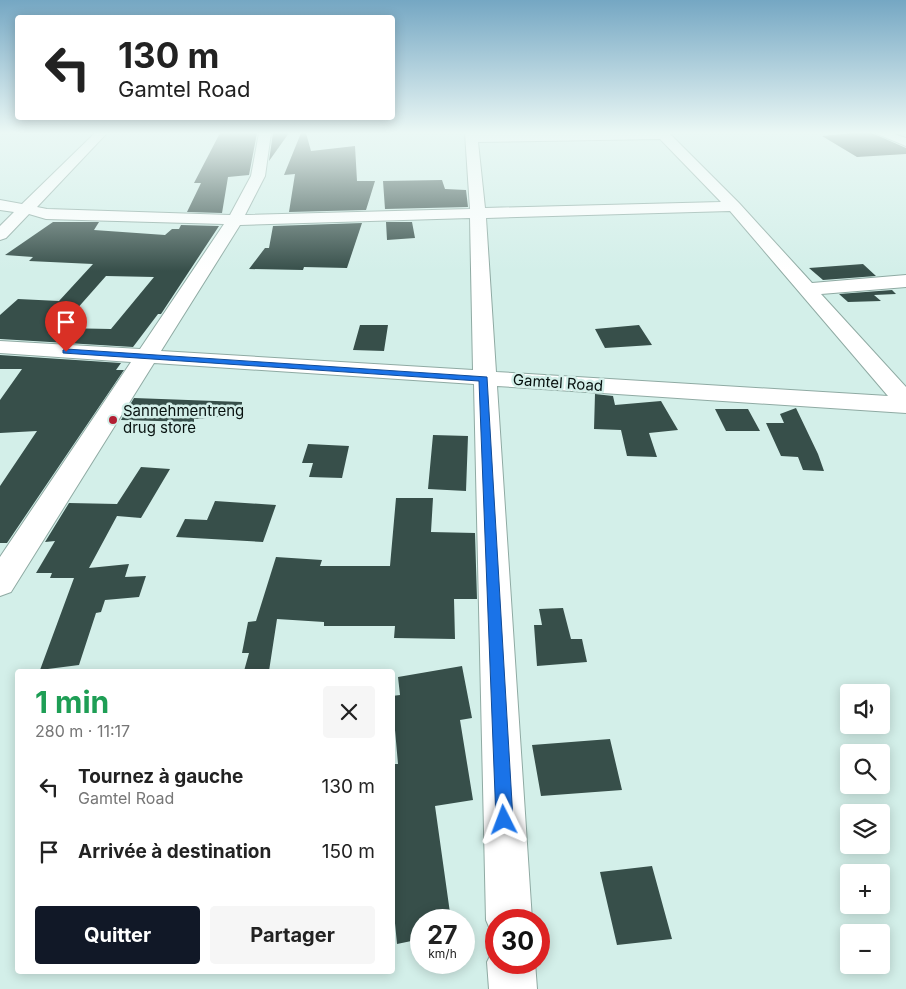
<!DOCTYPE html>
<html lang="fr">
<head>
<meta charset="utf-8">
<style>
	:root { --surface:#fff; --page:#f6f6f6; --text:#222; --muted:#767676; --accent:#111827 }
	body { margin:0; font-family:Inter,sans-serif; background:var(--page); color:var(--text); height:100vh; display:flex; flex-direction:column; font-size:19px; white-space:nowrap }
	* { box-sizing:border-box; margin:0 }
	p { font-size:16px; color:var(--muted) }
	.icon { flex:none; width:28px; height:28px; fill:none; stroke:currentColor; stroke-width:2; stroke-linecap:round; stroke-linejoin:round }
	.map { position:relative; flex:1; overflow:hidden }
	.panel { position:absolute; left:15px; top:669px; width:380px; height:305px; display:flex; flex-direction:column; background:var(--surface); border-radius:5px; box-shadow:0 2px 12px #0003 }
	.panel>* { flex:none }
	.hud { position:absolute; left:15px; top:15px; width:380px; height:105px; border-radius:5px; box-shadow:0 2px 12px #0003; background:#fff; color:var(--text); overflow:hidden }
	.controls { position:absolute; left:840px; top:684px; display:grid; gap:10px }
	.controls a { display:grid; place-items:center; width:50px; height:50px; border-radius:5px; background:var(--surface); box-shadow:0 2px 12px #0003; font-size:25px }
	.speed { position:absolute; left:410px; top:909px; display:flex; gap:10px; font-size:25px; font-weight:700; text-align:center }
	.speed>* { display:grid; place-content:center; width:65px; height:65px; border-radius:50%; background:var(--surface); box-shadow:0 2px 12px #0003; line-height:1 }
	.speed small { font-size:12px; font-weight:400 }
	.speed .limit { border:8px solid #d22; background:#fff; color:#111 }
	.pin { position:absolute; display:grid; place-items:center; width:42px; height:42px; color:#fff; margin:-51px -21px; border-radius:50% 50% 50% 0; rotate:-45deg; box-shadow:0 0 5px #0007 }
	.pin .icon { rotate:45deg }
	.me { position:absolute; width:55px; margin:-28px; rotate:357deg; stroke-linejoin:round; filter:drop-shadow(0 0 4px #0008) }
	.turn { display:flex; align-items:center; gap:18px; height:105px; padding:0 20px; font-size:22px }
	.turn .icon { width:65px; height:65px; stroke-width:2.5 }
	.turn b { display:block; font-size:35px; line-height:42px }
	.round { display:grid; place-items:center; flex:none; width:52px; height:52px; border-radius:5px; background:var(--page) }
	.headline { display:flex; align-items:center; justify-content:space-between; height:85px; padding:0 20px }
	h1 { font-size:30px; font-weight:700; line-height:38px; color:#1e9e55 }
	.button { display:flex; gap:10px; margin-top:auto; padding:10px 20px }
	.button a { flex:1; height:58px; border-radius:5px; background:var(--accent); color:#fff; font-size:20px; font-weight:700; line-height:58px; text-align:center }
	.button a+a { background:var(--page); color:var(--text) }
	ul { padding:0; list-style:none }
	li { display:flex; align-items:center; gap:15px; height:65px; padding:0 20px }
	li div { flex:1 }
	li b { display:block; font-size:19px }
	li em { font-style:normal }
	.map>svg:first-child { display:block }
</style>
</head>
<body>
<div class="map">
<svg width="906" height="989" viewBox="0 0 906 989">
	<rect width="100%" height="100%" fill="#d3efe9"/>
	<!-- building -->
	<path fill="#374f4a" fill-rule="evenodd" d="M 220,133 L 257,133 L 249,175 L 228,177 L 222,213 L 187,212 L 201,183 L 194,183 Z
		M 273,133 L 289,133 L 269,161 Z
		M 301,133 L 306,133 L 311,151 L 355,146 L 357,181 L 375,181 L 366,210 L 289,212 L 295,174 L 284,175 Z
		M 852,133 L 872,133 L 906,148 L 906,154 L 857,157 L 822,136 Z
		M 442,180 L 445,189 L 466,190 L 468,207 L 385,209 L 383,181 Z
		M 53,222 L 99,222 L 94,230 L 165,235 L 172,229 L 179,229 L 181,225 L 219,226 L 161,314 L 158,314 L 133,347 L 0,339 L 0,315 L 18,299 L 59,301 L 93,264 L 29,261 L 33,257 L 5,255 ZM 106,276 L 154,277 L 111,329 L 60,328 Z
		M 386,222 L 412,222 L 415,238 L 387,240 Z
		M 362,223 L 347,268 L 304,267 L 303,270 L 249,269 L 265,248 L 269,248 L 273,226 Z
		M 863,264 L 876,276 L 823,280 L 809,268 Z
		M 892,290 L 896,294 L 874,295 L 881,301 L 848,302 L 839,294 Z
		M 360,325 L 388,325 L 384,351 L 353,350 Z
		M 639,325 L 652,345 L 605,348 L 595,329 Z
		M 0,355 L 121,363 L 116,370 L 124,370 L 7,543 L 0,543 L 0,486 L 37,431 L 0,433 L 0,400 L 22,369 L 0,369 Z
		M 595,394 L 613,396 L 615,405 L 661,401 L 678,430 L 649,433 L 657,457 L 627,456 L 621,430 L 594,429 Z
		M 134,398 L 242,402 L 242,415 L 194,419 L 194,422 L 121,420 Z
		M 796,408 L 818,454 L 824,471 L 803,470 L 798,457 L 781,456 L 766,423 L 784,423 L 780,414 Z
		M 715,409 L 748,409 L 760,431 L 726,431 Z
		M 433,435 L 468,436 L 466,491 L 428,489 Z
		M 308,444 L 349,446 L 342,478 L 309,477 L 313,463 L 302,463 Z
		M 141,467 L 170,469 L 141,518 L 117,516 L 89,568 L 129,564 L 125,577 L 146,576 L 139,597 L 105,600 L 101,612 L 96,613 L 79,665 L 40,670 L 74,578 L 50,578 L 52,573 L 36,573 L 55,541 L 45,542 L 69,503 L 117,504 Z
		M 396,498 L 433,498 L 431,532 L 475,533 L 477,599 L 454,599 L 455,639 L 394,638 L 395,626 L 324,626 L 324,622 L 277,619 L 269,671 L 244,671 L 249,653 L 242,653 L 248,622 L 256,621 L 276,557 L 322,560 L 320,566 L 390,566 Z
		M 215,501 L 276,505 L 263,542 L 176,537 L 185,519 L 207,520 Z
		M 563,608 L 571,639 L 582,639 L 587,662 L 537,666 L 534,625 L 542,625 L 539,609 Z
		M 462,666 L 472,718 L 460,720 L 473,800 L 435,806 L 451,920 L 421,920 L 421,939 L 397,944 L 392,892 L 392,764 L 398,764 L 392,696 L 400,695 L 398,677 Z
		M 610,739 L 622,790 L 541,796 L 532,745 Z
		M 652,866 L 672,939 L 617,945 L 600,872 Z"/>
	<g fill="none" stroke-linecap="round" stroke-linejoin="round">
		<defs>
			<path id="minor" d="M 95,133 L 107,133 L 37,207 L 47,209 L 230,215 L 251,176 L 259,133 L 271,133 L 265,176 L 245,215 L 470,209 L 465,133 L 669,133 L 739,203 L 812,283 L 906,275 L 906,287 L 821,294 L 906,387 L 906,413 L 497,386 L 532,920 L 496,920 L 496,938 L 493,936 L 486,920 L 474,384 L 154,363 L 11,592 L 0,596 L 0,557 L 131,362 L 0,353 L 0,341 L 140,349 L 224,224 L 46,219 L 29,214 L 6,238 L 0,240 L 0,226 L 14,212 L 0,210 L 0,200 L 22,204 ZM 660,139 L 721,202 L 485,208 L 478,142 ZM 730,211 L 888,396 L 496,372 L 486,218 ZM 470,218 L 473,370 L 161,351 L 240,225 Z
				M 875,133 L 891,133 L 906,138 L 906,146 Z
				M 496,944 L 496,962 L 535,962 L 537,989 L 489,989 L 487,962 Z"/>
		</defs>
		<!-- minor casing -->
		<use href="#minor" stroke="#8faaa3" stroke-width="2"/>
		<!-- minor -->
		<use href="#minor" fill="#fff" fill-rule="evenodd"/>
	</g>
	<!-- sky -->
	<linearGradient id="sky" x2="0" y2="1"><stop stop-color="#75a7c3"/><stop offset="0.49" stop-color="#ebf8f5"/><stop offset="1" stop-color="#ebf8f5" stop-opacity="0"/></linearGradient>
	<rect width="906" height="271" fill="url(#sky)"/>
	<!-- route -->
	<path fill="#1a73e8" stroke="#114b97" d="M 66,349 L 487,377 L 513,820 L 511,826 L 504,829 L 498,826 L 496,820 L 479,381 L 63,353 L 63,350 Z"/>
	<!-- markers -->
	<circle fill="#b21f34" stroke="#d3efe9" stroke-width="2" cx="113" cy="420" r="5"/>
	<g text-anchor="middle" stroke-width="5" stroke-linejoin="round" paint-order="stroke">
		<!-- street labels -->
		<g font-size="15" fill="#07110f" stroke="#d3efe9">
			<text transform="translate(558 383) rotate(4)" y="5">Gamtel Road</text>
		</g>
		<!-- poi labels -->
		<g font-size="15" fill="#07110f" stroke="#d3efe9" text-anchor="start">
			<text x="123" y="416">Sannehmentreng<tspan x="123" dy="17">drug store</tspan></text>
		</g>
	</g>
</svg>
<div class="controls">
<a><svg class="icon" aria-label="sound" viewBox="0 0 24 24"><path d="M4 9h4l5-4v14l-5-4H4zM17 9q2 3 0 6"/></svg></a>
<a><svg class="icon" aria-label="search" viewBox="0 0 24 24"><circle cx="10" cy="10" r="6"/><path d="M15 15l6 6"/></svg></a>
<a><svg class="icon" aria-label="layers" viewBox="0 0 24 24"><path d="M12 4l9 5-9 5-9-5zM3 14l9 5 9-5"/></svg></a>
<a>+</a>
<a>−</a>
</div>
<div class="speed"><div>27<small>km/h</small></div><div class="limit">30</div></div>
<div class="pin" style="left:66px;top:352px;background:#d93025"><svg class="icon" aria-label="arrive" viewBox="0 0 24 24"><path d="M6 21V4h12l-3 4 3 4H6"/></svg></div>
<svg class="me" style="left:504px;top:820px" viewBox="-20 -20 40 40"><path d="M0-17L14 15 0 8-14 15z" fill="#1a73e8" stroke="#fff" stroke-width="4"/></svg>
<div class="hud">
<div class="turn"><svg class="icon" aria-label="left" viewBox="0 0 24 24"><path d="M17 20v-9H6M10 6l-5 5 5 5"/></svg><div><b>130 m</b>Gamtel Road</div></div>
</div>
<section class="panel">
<div class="headline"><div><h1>1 min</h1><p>280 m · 11:17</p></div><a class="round"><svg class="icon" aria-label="close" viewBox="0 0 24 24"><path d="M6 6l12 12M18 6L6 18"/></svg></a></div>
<ul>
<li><svg class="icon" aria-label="left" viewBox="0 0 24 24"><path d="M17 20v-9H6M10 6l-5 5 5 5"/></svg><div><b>Tournez à gauche</b><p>Gamtel Road</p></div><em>130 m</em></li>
<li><svg class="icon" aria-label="arrive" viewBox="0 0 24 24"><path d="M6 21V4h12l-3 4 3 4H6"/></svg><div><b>Arrivée à destination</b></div><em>150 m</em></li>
</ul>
<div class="button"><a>Quitter</a><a>Partager</a></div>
</section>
</div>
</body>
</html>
